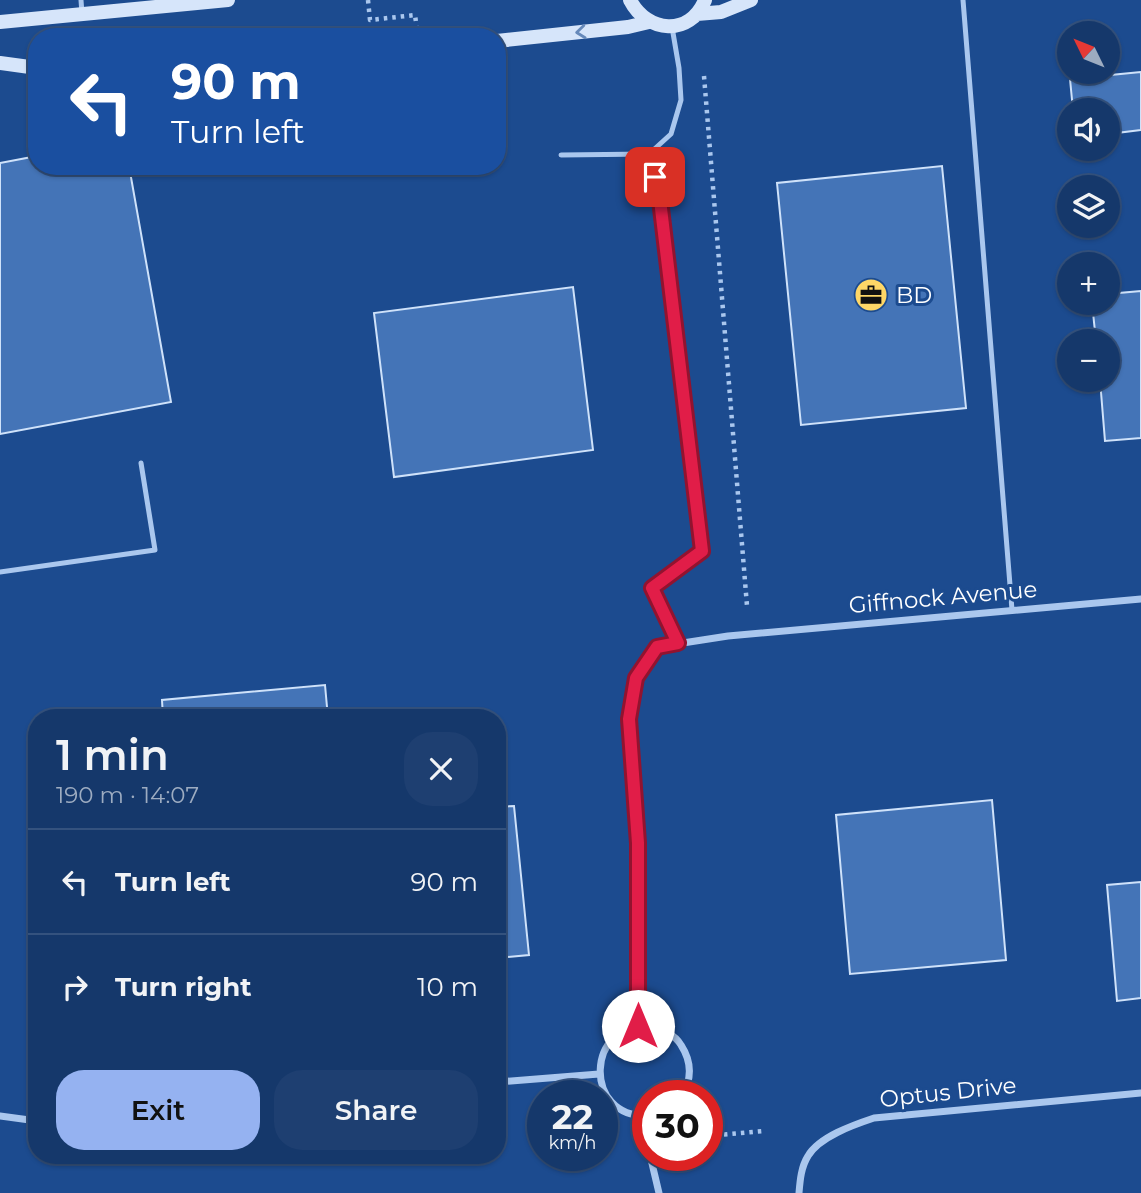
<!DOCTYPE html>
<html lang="en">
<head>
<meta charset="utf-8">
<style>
	:root { --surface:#15386b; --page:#1e3f71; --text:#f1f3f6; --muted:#9dacc1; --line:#34527e; --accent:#95b2f1 }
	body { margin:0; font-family:Montserrat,sans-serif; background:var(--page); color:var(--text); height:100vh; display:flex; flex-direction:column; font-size:26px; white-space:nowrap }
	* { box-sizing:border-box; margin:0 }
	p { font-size:23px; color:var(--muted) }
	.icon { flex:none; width:38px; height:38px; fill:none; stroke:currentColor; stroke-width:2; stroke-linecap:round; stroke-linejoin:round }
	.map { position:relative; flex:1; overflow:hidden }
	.panel { position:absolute; left:28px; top:709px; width:478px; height:455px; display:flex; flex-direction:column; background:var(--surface); border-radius:28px; box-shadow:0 2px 5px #0004,0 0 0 2px var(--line) }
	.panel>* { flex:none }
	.top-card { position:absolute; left:28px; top:28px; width:478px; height:147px; border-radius:28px; box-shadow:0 2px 5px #0004,0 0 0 2px var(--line); background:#1a4fa0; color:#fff; overflow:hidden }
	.needle { width:46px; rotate:313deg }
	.fabs { position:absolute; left:1057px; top:21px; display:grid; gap:14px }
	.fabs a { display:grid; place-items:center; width:63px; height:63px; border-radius:50%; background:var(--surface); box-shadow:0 2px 5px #0004,0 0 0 2px var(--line); font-size:35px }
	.speed { position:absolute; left:527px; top:1080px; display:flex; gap:14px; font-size:35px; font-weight:700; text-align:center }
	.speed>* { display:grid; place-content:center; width:91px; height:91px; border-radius:50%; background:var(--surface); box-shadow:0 2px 5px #0004,0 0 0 2px var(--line); line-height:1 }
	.speed small { font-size:18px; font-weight:400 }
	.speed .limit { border:10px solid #d22; background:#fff; color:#111 }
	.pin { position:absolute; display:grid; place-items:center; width:60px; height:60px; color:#fff; margin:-30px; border-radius:14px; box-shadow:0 4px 10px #0006 }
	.me { position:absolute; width:77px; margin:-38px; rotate:0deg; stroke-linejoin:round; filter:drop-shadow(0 0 5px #0008) }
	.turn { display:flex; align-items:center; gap:24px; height:147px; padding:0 28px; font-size:32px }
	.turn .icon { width:91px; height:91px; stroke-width:2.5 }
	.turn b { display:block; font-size:49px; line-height:60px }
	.round { display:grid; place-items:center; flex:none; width:74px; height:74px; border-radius:28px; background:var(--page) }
	.head { display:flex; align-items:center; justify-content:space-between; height:119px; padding:0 28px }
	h1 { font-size:42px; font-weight:600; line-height:52px }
	.primary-button { display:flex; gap:14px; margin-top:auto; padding:14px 28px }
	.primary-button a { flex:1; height:80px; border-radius:28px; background:var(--accent); color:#111; font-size:28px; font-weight:600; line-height:80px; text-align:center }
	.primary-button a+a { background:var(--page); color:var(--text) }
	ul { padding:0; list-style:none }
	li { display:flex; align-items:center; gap:21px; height:105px; padding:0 28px; border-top:2px solid var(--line) }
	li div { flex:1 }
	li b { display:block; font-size:26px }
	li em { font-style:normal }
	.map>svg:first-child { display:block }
</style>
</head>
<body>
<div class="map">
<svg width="1141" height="1193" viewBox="0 0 1141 1193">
	<rect width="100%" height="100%" fill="#1c4b8f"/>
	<!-- building -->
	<path fill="#4474b7" stroke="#cfe2fa" stroke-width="2" d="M 1141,72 L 1141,130 L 1108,134 L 1108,110 L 1073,110 L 1070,79 Z
		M 37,156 L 37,166 L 129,166 L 171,402 L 0,434 L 0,163 Z
		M 942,166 L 966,408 L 801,425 L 777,183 Z
		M 573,287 L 593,450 L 394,477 L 374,313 Z
		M 1141,291 L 1141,438 L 1105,441 L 1100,380 L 1108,380 L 1108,341 L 1096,341 L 1092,303 L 1108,303 L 1108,294 Z
		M 325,685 L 328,718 L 163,718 L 162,700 Z
		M 992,800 L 1006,960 L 850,974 L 836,815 Z
		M 514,806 L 529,955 L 497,958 L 497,807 Z
		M 1141,882 L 1141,998 L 1117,1001 L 1107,885 Z"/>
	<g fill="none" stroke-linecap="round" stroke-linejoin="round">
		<!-- path -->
		<path stroke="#aac7ee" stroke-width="4.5" stroke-dasharray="3.5 5" stroke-linecap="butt" d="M 368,0 L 370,20 L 415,15 L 418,37
			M 704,76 L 747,606
			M 707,1136 L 763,1131"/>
		<!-- lane -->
		<path stroke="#aac7ee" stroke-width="5" d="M 81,0 L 82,14
			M 963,0 L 1012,610
			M 649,154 L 661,200 L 702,551 L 652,588 L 678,643
			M 561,155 L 649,154 L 671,134 L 681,100 L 679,68 L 672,27
			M 0,572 L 155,550 L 141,463"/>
		<!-- street -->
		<path stroke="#aac7ee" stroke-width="7" d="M 638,1026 L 638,843 L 629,719 L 636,678 L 657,647 L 728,636 L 1141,599
			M 497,1082 L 599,1074
			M 0,1116 L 37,1121
			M 638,1116 L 648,1148
			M 648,1116 C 582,1118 586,1020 650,1027 C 662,1028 675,1035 681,1045 C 692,1062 692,1079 682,1096
			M 650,1155 L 659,1193
			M 799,1193 C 800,1181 801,1167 808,1156 C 819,1137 853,1125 874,1118 L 1141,1093"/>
		<!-- secondary -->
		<path stroke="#d6e5fa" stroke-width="14" d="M 630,0 C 647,33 690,37 705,0
			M 697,14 L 721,12 L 751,0
			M 0,22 L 228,0
			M 497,41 L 628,27 L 649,22
			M 0,63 L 37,68"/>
	</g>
	<!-- one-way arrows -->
	<defs><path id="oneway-chevron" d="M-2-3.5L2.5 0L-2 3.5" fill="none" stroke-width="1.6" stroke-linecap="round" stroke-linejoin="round" transform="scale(1.75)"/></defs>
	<use stroke="#6689ba" href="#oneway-chevron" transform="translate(581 32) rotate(174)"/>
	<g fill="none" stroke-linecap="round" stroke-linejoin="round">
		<defs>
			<path id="route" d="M 638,1026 L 638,843 L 629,719 L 636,678 L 657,647 L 678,643 L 652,588 L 702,551 L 660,200 L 655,177"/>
		</defs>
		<!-- route casing -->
		<use href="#route" stroke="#92132f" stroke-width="18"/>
		<!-- route -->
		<use href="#route" stroke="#e11d48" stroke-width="12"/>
	</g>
	<!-- icons -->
	<defs>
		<symbol id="office-disc" viewBox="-11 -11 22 22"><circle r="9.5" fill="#fed767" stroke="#1c4b8f"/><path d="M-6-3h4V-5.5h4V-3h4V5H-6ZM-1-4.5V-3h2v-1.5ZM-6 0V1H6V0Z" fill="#111"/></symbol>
	</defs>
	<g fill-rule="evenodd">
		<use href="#office-disc" x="852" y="276" width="38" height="38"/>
	</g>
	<g text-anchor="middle" stroke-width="6" stroke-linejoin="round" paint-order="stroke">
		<!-- poi labels -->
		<g font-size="23" fill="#fff" stroke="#1c4b8f" text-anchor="start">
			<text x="896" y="303">BD</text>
		</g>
		<!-- street labels -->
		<g font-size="23" fill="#fff" stroke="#1c4b8f">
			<text transform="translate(943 597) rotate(-5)" y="8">Giffnock Avenue</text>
			<text transform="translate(948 1092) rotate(-6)" y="8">Optus Drive</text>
		</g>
	</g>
</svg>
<div class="fabs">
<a><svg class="needle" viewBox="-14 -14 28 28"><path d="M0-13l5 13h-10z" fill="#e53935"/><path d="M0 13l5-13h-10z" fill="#9dacc1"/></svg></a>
<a><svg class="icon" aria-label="sound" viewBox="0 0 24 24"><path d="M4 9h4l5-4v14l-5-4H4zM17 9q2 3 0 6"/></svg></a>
<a><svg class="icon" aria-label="layers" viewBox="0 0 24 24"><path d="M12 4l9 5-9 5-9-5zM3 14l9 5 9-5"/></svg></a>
<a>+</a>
<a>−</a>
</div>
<div class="speed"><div>22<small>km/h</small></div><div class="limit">30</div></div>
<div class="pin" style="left:655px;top:177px;background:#d93025"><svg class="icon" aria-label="arrive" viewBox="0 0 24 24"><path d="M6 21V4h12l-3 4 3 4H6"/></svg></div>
<svg class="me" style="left:638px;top:1026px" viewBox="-20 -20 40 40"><circle r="19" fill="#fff"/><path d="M0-13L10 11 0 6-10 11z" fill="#e11d48"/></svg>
<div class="top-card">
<div class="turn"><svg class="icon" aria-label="left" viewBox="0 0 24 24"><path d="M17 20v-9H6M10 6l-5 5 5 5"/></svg><div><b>90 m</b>Turn left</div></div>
</div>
<section class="panel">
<div class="head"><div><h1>1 min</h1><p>190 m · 14:07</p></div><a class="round"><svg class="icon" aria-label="close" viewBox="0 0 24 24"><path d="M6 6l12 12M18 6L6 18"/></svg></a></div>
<ul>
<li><svg class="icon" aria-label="left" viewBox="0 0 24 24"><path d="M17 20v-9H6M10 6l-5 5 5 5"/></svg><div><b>Turn left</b></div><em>90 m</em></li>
<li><svg class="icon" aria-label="right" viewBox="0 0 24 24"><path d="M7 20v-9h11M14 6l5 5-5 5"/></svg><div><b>Turn right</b></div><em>10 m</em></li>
</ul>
<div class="primary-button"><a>Exit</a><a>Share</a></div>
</section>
</div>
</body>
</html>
